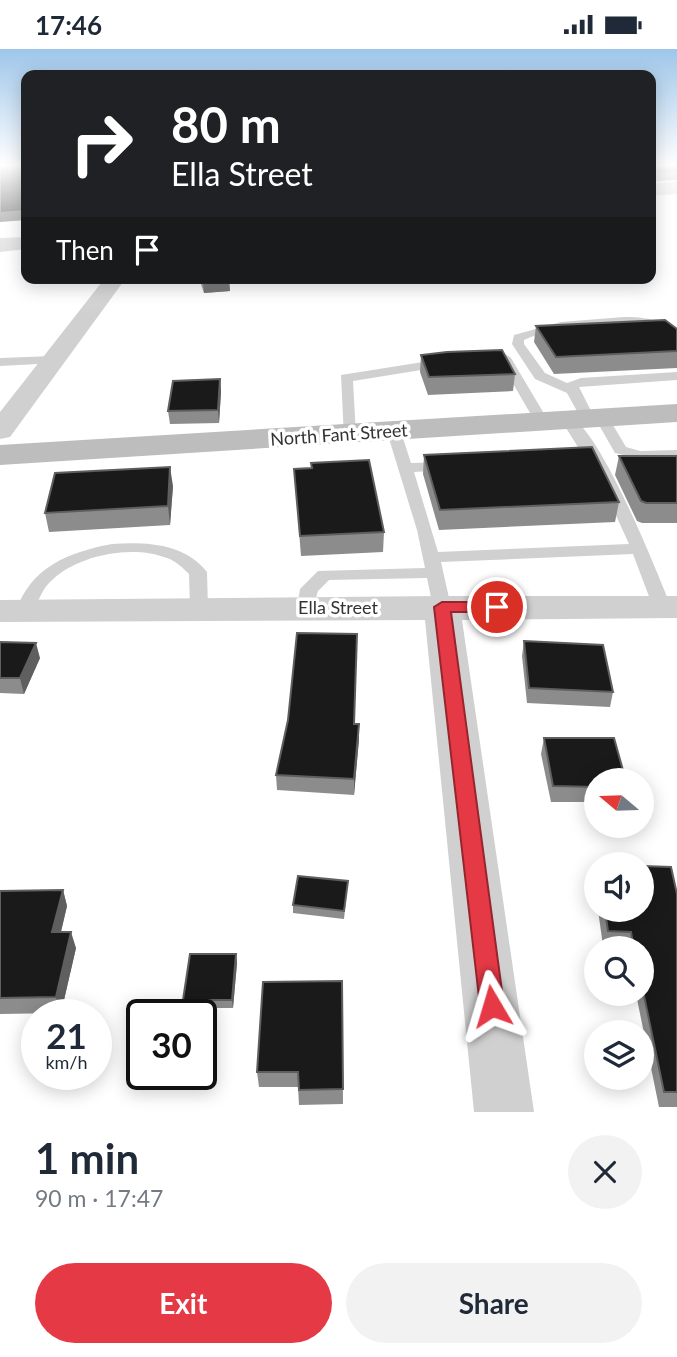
<!DOCTYPE html>
<html lang="en">
<head>
<meta charset="utf-8">
<style>
	:root { --surface:#fff; --page:#f2f2f3; --text:#1f2937; --muted:#747a83; --accent:#e63946 }
	body { margin:0; font-family:Lato,sans-serif; background:var(--page); color:var(--text); height:100vh; display:flex; flex-direction:column; font-size:26px; white-space:nowrap }
	* { box-sizing:border-box; margin:0 }
	p { font-size:23px; color:var(--muted) }
	.icon { flex:none; width:38px; height:38px; fill:none; stroke:currentColor; stroke-width:2; stroke-linecap:round; stroke-linejoin:round }
	.map { position:relative; height:1063px; overflow:hidden }
	.details { display:flex; flex-direction:column; background:var(--surface); flex:1 }
	.details>* { flex:none }
	.hud { position:absolute; left:21px; top:21px; width:635px; height:214px; border-radius:14px; box-shadow:0 4px 18px #0003; background:#202124; color:#fff; overflow:hidden }
	.needle { width:46px; rotate:289deg }
	.controls { position:absolute; left:584px; top:719px; display:grid; gap:14px }
	.controls a { display:grid; place-items:center; width:70px; height:70px; border-radius:50%; background:var(--surface); box-shadow:0 4px 18px #0003; font-size:35px }
	.speed { position:absolute; left:21px; top:950px; display:flex; gap:14px; font-size:35px; font-weight:700; text-align:center }
	.speed>* { display:grid; place-content:center; width:91px; height:91px; border-radius:50%; background:var(--surface); box-shadow:0 4px 18px #0003; line-height:1 }
	.speed small { font-size:18px; font-weight:400 }
	.speed .limit { border:4px solid #111; border-radius:10px; background:#fff; color:#111 }
	.pin { position:absolute; display:grid; place-items:center; width:60px; height:60px; color:#fff; margin:-30px; border:4px solid #fff; border-radius:50%; box-shadow:0 2px 7px #0007 }
	.me { position:absolute; width:77px; margin:-38px; rotate:353deg; stroke-linejoin:round; filter:drop-shadow(0 0 5px #0008) }
	.turn { display:flex; align-items:center; gap:24px; height:147px; padding:0 35px; font-size:32px }
	.turn .icon { width:91px; height:91px; stroke-width:2.5 }
	.turn b { display:block; font-size:49px; line-height:60px }
	.then { display:flex; align-items:center; height:66px; padding:0 35px; background:#0003; gap:14px; font-size:26px }
	.round { display:grid; place-items:center; flex:none; width:74px; height:74px; border-radius:37px; background:var(--page) }
	.summary { display:flex; align-items:center; justify-content:space-between; height:119px; padding:0 35px }
	h1 { font-size:42px; font-weight:700; line-height:52px }
	.button { display:flex; gap:14px; margin-top:auto; padding:14px 35px }
	.button a { flex:1; height:80px; border-radius:42px; background:var(--accent); color:#fff; font-size:28px; font-weight:700; line-height:80px; text-align:center }
	.button a+a { background:var(--page); color:var(--text) }
	.status { display:flex; justify-content:space-between; align-items:center; height:49px; padding:0 35px; background:var(--surface); direction:ltr }
	.status svg { height:19px; fill:currentColor }
	.map>svg:first-child { display:block }
</style>
</head>
<body>
<div class="status"><b>17:46</b><svg viewBox="0 0 49 12"><path d="M0 12V9h3v3zM5 12V6h3v6zM10 12V3h3v9zM15 12V0h3v12zM26 1h20v11H26zM47 4h2v5h-2z"/></svg></div>
<div class="map">
<svg width="677" height="1063" viewBox="0 0 677 1063">
	<rect width="100%" height="100%" fill="#fff"/>
	<g fill="none" stroke-linecap="round" stroke-linejoin="round">
		<!-- service -->
		<path fill="#d0d0d0" fill-rule="evenodd" d="M 624,268 C 645,268 661,270 677,285 L 677,296 C 667,292 661,280 650,277 C 626,269 546,279 524,291 L 524,295 L 545,324 L 567,334 L 581,329 L 677,323 L 677,331 L 579,338 L 595,370 L 588,374 L 583,373 L 567,344 L 535,330 L 512,295 L 514,286 L 561,273 Z
			M 505,305 L 511,309 L 549,373 L 547,376 L 537,376 L 501,314 L 495,310 Z
			M 53,307 L 59,311 L 57,314 L 0,317 L 0,309 Z
			M 442,310 L 446,311 L 446,317 L 353,332 L 356,386 L 349,390 L 344,389 L 341,326 Z
			M 602,365 L 607,366 L 626,398 L 640,402 L 677,401 L 677,409 L 640,410 L 615,404 L 595,369 Z
			M 568,367 C 599,376 658,525 671,558 L 668,562 L 662,564 L 653,558 L 633,505 L 441,513 L 451,558 L 442,564 L 433,558 L 427,529 L 329,531 L 318,542 L 312,563 L 300,563 L 297,559 L 300,540 L 318,522 L 425,519 L 417,481 L 387,383 L 394,379 L 401,383 L 411,414 L 446,413 L 453,417 L 446,421 L 414,423 L 438,503 L 629,495 L 603,438 L 561,371 Z
			M 112,495 C 146,493 184,494 207,523 L 208,559 L 205,563 L 199,565 L 190,559 L 189,525 C 183,519 176,512 167,509 C 132,495 76,506 50,533 C 40,543 38,555 31,566 L 19,566 L 16,562 C 31,518 69,503 112,495 Z"/>
		<!-- minor -->
		<path fill="#d0d0d0" fill-rule="evenodd" d="M 105,229 L 126,229 L 10,388 L 0,390 L 0,363 Z
			M 442,547 L 677,547 L 677,569 L 462,571 L 534,1063 L 474,1063 L 425,571 L 0,573 L 0,551 Z"/>
		<!-- tertiary -->
		<path fill="#d0d0d0" fill-rule="evenodd" d="M 677,133 L 677,145 L 651,147 L 651,135 Z
			M 26,188 L 26,200 L 0,203 L 0,189 Z"/>
		<!-- secondary -->
		<path fill="#bdbdbd" fill-rule="evenodd" d="M 677,355 L 677,373 L 0,416 L 0,396 Z"/>
	</g>
	<!-- wall -->
	<path fill="#8c8c8c" d="M 651,116 L 677,116 L 677,131 L 656,132 L 651,129 Z
		M 199,229 L 229,229 L 230,242 L 204,244 Z
		M 536,277 L 677,280 L 677,319 L 554,325 L 534,293 Z
		M 421,306 L 515,325 L 513,342 L 428,346 L 420,323 Z
		M 220,330 L 221,343 L 219,374 L 170,375 L 168,362 Z
		M 424,406 L 619,453 L 615,473 L 439,481 L 423,425 Z
		M 619,407 L 677,407 L 677,474 L 642,474 L 637,472 L 615,426 Z
		M 294,420 L 384,483 L 383,503 L 301,507 Z
		M 173,437 L 170,476 L 49,483 L 45,464 Z
		M 524,592 L 613,643 L 610,658 L 527,654 L 522,607 Z
		M 0,593 L 40,609 L 24,645 L 0,644 Z
		M 288,671 L 355,675 L 359,690 L 354,746 L 277,741 L 276,726 Z
		M 544,689 L 597,732 L 597,753 L 551,753 L 541,705 Z
		M 597,817 L 597,850 L 594,830 Z
		M 348,832 L 344,870 L 293,864 L 293,856 Z
		M 63,841 L 67,857 L 61,883 L 76,899 L 61,964 L 0,965 L 0,842 Z
		M 677,845 L 677,1058 L 659,1058 L 636,945 L 642,945 L 642,900 L 627,900 L 603,897 L 598,861 L 642,861 Z
		M 236,905 L 237,914 L 233,959 L 184,959 L 183,951 Z
		M 342,932 L 343,1055 L 299,1056 L 298,1038 L 259,1038 L 257,1023 Z"/>
	<!-- shaded-wall -->
	<path fill="#5f5f5f" d="M 26,162 L 26,171 L 0,173 L 0,164 Z
		M 229,231 L 230,242 L 204,244 L 203,233 Z
		M 220,330 L 221,343 L 219,374 L 218,361 Z
		M 170,418 L 173,437 L 170,476 L 168,457 Z
		M 36,594 L 40,609 L 24,645 L 20,629 Z
		M 359,675 L 359,690 L 354,746 L 354,730 Z
		M 63,841 L 67,857 L 57,899 L 52,883 Z
		M 71,883 L 76,899 L 61,964 L 56,948 Z
		M 236,905 L 237,914 L 233,959 L 232,951 Z"/>
	<!-- building -->
	<path fill="#1a1a1a" stroke="#5f5f5f" stroke-width="2" d="M 0,116 L 26,116 L 26,162 L 0,164 Z
		M 651,116 L 677,116 L 677,123 L 658,124 L 651,120 Z
		M 202,229 L 229,229 L 229,231 L 203,233 Z
		M 665,271 L 677,280 L 677,302 L 556,308 L 536,277 Z
		M 502,301 L 515,325 L 429,328 L 421,306 L 447,303 Z
		M 220,330 L 218,361 L 168,362 L 173,332 Z
		M 592,398 L 619,453 L 440,461 L 424,406 Z
		M 619,407 L 677,407 L 677,454 L 646,454 L 641,452 Z
		M 369,411 L 384,483 L 300,487 L 294,420 L 312,419 L 311,414 Z
		M 170,418 L 168,457 L 45,464 L 55,424 Z
		M 297,584 L 357,585 L 354,675 L 359,675 L 354,730 L 276,726 L 288,671 Z
		M 524,592 L 603,596 L 613,643 L 529,639 Z
		M 0,593 L 36,594 L 20,629 L 0,629 Z
		M 544,689 L 614,689 L 626,732 L 597,732 L 597,738 L 553,737 Z
		M 598,814 L 625,816 L 598,816 Z
		M 642,817 L 671,818 L 677,845 L 677,1043 L 664,1043 L 642,937 L 642,900 L 634,900 L 631,883 L 608,882 L 605,861 L 642,861 Z
		M 298,827 L 348,832 L 344,862 L 293,856 Z
		M 63,841 L 52,883 L 71,883 L 56,948 L 0,949 L 0,842 Z
		M 190,905 L 236,905 L 232,951 L 183,951 Z
		M 342,932 L 343,1040 L 299,1041 L 298,1023 L 257,1023 L 263,933 Z"/>
	<!-- sky -->
	<linearGradient id="sky" x2="0" y2="1"><stop stop-color="#9ec6ea"/><stop offset="0.44" stop-color="#fff"/><stop offset="1" stop-color="#fff" stop-opacity="0"/></linearGradient>
	<rect width="677" height="265" fill="url(#sky)"/>
	<!-- route -->
	<path fill="#e63946" stroke="#96252e" stroke-width="2" d="M 442,553 L 497,553 L 505,558 L 497,563 L 451,563 L 504,957 L 501,965 L 492,969 L 483,965 L 480,957 L 434,558 Z"/>
	<g text-anchor="middle" stroke-width="7" stroke-linejoin="round" paint-order="stroke">
		<!-- street labels -->
		<g font-size="18" fill="#333" stroke="#fff">
			<text transform="translate(339 386) rotate(-4)" y="6">North Fant Street</text>
			<text x="338" y="565">Ella Street</text>
		</g>
	</g>
</svg>
<div class="controls">
<a><svg class="needle" viewBox="-14 -14 28 28"><path d="M0-13l5 13h-10z" fill="#e53935"/><path d="M0 13l5-13h-10z" fill="#747a83"/></svg></a>
<a><svg class="icon" aria-label="sound" viewBox="0 0 24 24"><path d="M4 9h4l5-4v14l-5-4H4zM17 9q2 3 0 6"/></svg></a>
<a><svg class="icon" aria-label="search" viewBox="0 0 24 24"><circle cx="10" cy="10" r="6"/><path d="M15 15l6 6"/></svg></a>
<a><svg class="icon" aria-label="layers" viewBox="0 0 24 24"><path d="M12 4l9 5-9 5-9-5zM3 14l9 5 9-5"/></svg></a>
</div>
<div class="speed"><div>21<small>km/h</small></div><div class="limit">30</div></div>
<div class="pin" style="left:497px;top:558px;background:#d93025"><svg class="icon" aria-label="arrive" viewBox="0 0 24 24"><path d="M6 21V4h12l-3 4 3 4H6"/></svg></div>
<svg class="me" style="left:492px;top:957px" viewBox="-20 -20 40 40"><path d="M0-17L14 15 0 8-14 15z" fill="#e63946" stroke="#fff" stroke-width="4"/></svg>
<div class="hud">
<div class="turn"><svg class="icon" aria-label="right" viewBox="0 0 24 24"><path d="M7 20v-9h11M14 6l5 5-5 5"/></svg><div><b>80 m</b>Ella Street</div></div>
<div class="then">Then<svg class="icon" aria-label="arrive" viewBox="0 0 24 24"><path d="M6 21V4h12l-3 4 3 4H6"/></svg></div>
</div>
</div>
<section class="details">
<div class="summary"><div><h1>1 min</h1><p>90 m · 17:47</p></div><a class="round"><svg class="icon" aria-label="close" viewBox="0 0 24 24"><path d="M6 6l12 12M18 6L6 18"/></svg></a></div>
<div class="button"><a>Exit</a><a>Share</a></div>
</section>
</body>
</html>
